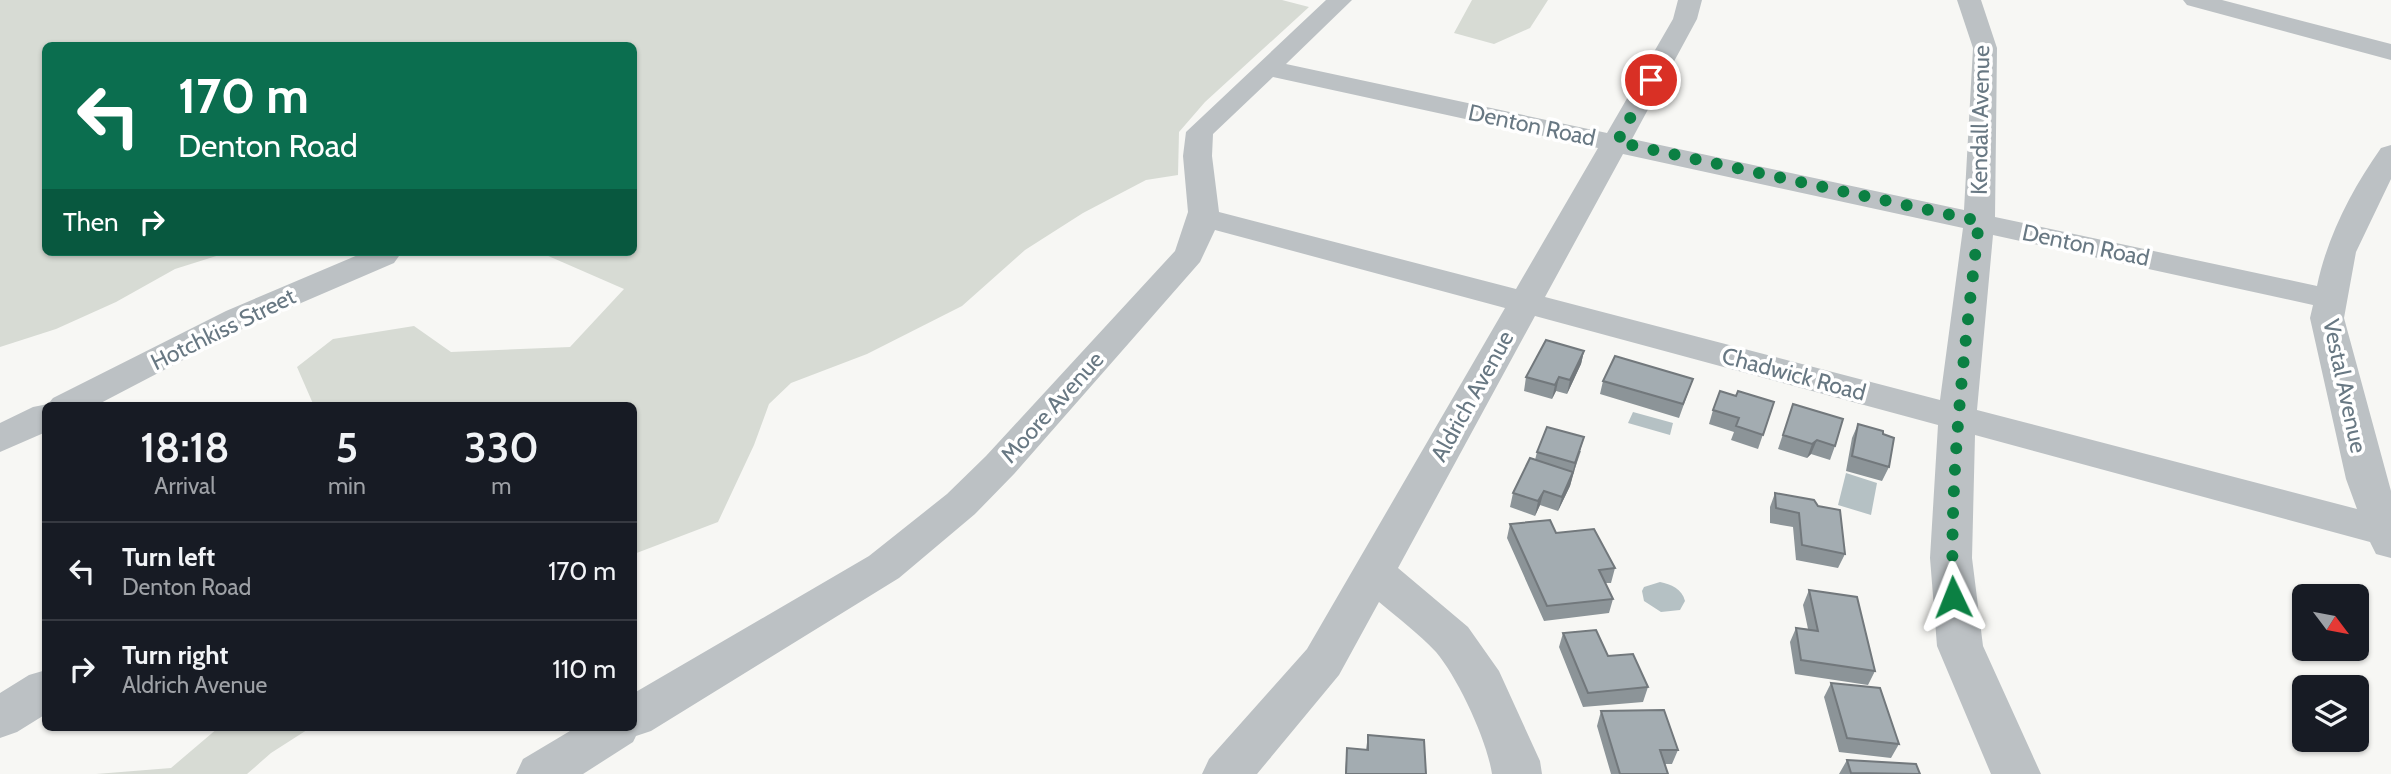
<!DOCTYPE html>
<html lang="en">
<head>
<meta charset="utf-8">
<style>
	:root { --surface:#171b24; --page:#242831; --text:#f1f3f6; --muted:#9ea1a6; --line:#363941 }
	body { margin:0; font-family:Cabin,sans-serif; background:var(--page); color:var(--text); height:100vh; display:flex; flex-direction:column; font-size:26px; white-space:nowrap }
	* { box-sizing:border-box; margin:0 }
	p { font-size:23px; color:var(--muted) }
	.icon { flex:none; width:38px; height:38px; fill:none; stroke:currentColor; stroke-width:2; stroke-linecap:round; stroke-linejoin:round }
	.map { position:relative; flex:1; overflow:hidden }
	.sheet { position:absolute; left:42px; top:402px; width:595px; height:329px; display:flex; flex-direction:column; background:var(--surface); border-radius:10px; box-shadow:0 2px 5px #0004 }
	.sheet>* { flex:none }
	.top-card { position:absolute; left:42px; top:42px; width:595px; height:214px; border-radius:10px; box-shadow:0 2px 5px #0004; background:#0b6e4f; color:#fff; overflow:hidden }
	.needle { width:46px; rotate:122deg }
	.buttons { position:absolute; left:2292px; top:584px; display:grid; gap:14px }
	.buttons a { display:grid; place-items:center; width:77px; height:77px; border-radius:10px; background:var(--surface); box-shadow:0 2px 5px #0004; font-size:35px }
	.pin { position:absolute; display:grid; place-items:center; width:60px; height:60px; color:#fff; margin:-30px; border:4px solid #fff; border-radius:50%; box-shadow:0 2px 7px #0007 }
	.me { position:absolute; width:77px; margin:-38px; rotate:358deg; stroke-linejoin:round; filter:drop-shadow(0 0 5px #0008) }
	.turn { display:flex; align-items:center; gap:24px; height:147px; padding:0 21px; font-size:32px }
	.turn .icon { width:91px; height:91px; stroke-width:2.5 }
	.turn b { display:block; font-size:49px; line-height:60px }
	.then { display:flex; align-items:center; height:66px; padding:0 21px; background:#0003; gap:14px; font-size:26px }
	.eta { display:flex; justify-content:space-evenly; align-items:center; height:119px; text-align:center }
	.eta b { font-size:42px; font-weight:600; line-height:49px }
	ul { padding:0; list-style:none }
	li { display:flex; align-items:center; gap:21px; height:98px; padding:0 21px; border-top:2px solid var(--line) }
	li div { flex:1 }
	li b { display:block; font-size:26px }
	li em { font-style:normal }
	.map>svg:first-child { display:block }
</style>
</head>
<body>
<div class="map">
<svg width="2391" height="774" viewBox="0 0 2391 774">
	<rect width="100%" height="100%" fill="#f7f7f4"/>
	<!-- green -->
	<path fill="#d7dbd4" d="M 0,0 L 1282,0 L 1309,7 L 1205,102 L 1179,132 L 1178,175 L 1146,180 L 1083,213 L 1025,250 L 962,306 L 867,354 L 791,383 L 769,404 L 754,445 L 718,522 L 634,554 L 634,406 L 314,406 L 297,367 L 333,339 L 414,326 L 451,352 L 570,347 L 624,289 L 546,255 L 533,252 L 634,252 L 634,46 L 46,46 L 46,252 L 229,252 L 175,269 L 116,302 L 56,329 L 0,347 Z
		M 1472,0 L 1548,0 L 1530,28 L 1494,44 L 1454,33 Z
		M 218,728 L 310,728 L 271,753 L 247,774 L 96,774 L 171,768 Z"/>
	<!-- water -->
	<path fill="#b5c1c4" d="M 1633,412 L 1673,423 L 1670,435 L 1628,423 Z
		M 1846,473 L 1877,483 L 1871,515 L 1838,505 Z
		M 1660,582 C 1671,584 1682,589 1685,601 L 1680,610 L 1661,612 L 1644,601 L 1642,591 L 1644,587 Z"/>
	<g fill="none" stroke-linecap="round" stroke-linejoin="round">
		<!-- minor -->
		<path fill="#bcc1c4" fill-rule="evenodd" d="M 1326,0 L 1352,0 L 1286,64 L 1607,133 L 1673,19 L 1678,0 L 1702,0 L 1697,19 L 1632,139 L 1964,210 L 1973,48 L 1957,0 L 1981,0 L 1997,48 L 1995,217 L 2317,286 C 2327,237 2352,189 2381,148 L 2391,145 L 2391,179 L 2356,252 L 2344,318 L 2391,491 L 2391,558 L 2376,554 L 2370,542 L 1975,435 L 1972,558 L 1983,646 L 2041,774 L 1991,774 L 1937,646 L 1930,558 L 1938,425 L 1535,316 L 1398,568 L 1468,627 L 1499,671 L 1540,761 L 1542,774 L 1492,774 C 1487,740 1458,678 1436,652 C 1419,634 1398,618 1379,602 L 1339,675 L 1257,774 L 1202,774 L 1209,759 L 1307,649 L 1505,308 L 1215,230 L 1200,262 L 1014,474 L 975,514 L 899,578 L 651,731 L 636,736 L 633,742 L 583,774 L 516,774 L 523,759 L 575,728 L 634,728 L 634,693 L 869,556 L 947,494 L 986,456 L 1175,251 L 1188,212 L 1183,156 L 1186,132 ZM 1273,77 L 1598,148 L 1516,289 L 1219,212 L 1212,156 L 1213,134 ZM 1623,154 L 1963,228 L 1940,400 L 1545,297 ZM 1993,235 L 2313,305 L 2310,318 L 2346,479 L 2357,509 L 1977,410 Z
			M 2183,0 L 2222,0 L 2391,44 L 2391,60 L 2187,5 Z
			M 365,252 L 396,252 L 399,256 L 394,263 L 250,325 L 95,406 L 46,406 L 46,432 L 0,452 L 0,423 L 33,407 L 48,404 L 53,398 L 226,311 Z
			M 46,670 L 46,714 L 17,732 L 0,738 L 0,693 L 29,675 Z"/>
	</g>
	<!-- wall -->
	<path fill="#8c9498" d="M 1584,351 L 1581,364 L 1567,394 L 1556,391 L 1552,399 L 1524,391 L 1526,377 Z
		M 1693,379 L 1679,418 L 1600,394 L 1603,381 Z
		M 1736,396 L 1774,402 L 1758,449 L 1731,440 L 1734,432 L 1709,424 L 1713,410 Z
		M 1793,404 L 1835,446 L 1830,460 L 1811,454 L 1807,458 L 1778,449 Z
		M 1858,424 L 1883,434 L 1889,467 L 1882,481 L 1846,471 L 1852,438 Z
		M 1581,451 L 1573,474 L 1570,486 L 1558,511 L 1540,505 L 1535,516 L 1510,507 L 1513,493 L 1535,460 L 1537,452 Z
		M 1775,493 L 1814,500 L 1845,554 L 1838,568 L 1796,560 L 1793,527 L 1770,523 L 1770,507 Z
		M 1510,524 L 1556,533 L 1615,568 L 1611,583 L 1605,583 L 1613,599 L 1609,613 L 1544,621 L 1507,538 Z
		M 1809,590 L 1875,671 L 1868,685 L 1795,674 L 1790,642 L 1796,628 L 1808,629 L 1803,605 Z
		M 1563,633 L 1608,656 L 1648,687 L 1643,702 L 1583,707 L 1559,647 Z
		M 1831,683 L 1899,744 L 1891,758 L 1839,752 L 1824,697 Z
		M 1601,711 L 1678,750 L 1672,764 L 1665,764 L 1668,774 L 1611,774 L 1597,726 Z
		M 1368,735 L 1426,774 L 1345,774 L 1347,748 L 1366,750 Z
		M 1847,760 L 1920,774 L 1839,774 Z"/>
	<!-- shaded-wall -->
	<path fill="#72787c" d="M 1584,351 L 1581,364 L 1567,394 L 1570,380 Z
		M 1559,377 L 1556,391 L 1552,399 L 1555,385 Z
		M 1584,437 L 1570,486 L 1558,511 L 1562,497 L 1572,474 L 1575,463 Z
		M 1817,440 L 1811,454 L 1807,458 L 1812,444 Z
		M 1544,491 L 1540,505 L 1535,516 L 1538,501 Z"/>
	<!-- building -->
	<path fill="#a3acb1" stroke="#72787c" stroke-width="2" d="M 1546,340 L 1584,351 L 1570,380 L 1559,377 L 1555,385 L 1526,377 Z
		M 1615,356 L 1693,379 L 1683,404 L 1603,381 Z
		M 1720,391 L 1736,396 L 1738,391 L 1774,402 L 1763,435 L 1736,426 L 1739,418 L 1713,410 Z
		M 1793,404 L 1843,419 L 1835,446 L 1817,440 L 1812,444 L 1783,435 Z
		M 1858,424 L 1883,431 L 1883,434 L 1894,438 L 1889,467 L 1852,456 Z
		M 1547,427 L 1584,437 L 1575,463 L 1537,452 Z
		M 1530,458 L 1573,472 L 1562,497 L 1544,491 L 1538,501 L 1513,493 Z
		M 1775,493 L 1814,500 L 1818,506 L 1840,510 L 1845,554 L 1802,545 L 1799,513 L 1776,508 Z
		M 1550,520 L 1556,533 L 1594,529 L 1615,568 L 1599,570 L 1613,599 L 1547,606 L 1510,524 Z
		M 1809,590 L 1857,597 L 1875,671 L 1801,660 L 1796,628 L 1818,631 Z
		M 1596,630 L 1608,656 L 1633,654 L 1648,687 L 1588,693 L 1563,633 Z
		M 1831,683 L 1880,688 L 1899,744 L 1847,738 Z
		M 1664,710 L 1678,750 L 1660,750 L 1668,774 L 1620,774 L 1601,711 Z
		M 1368,735 L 1424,740 L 1426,774 L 1346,774 L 1347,748 L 1368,750 Z
		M 1847,760 L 1916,764 L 1920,774 L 1851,773 Z"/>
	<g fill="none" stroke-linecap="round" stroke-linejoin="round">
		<!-- route -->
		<path stroke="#0b8043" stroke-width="12" stroke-dasharray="0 21.6" d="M 1651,80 L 1617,142 L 1979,221 C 1965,346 1949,471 1953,597"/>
	</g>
	<g text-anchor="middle" stroke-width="7" stroke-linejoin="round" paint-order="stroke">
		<!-- street labels -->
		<g font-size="23" fill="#687883" stroke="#fff">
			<text transform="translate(1980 120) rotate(-89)" y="8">Kendall Avenue</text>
			<text transform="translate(1532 125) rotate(12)" y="8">Denton Road</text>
			<text transform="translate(2086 245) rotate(12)" y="8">Denton Road</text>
			<text transform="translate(223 329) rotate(-26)" y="8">Hotchkiss Street</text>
			<text transform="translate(1794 374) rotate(15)" y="8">Chadwick Road</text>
			<text transform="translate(2345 386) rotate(78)" y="8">Vestal Avenue</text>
			<text transform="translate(1472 396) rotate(-61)" y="8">Aldrich Avenue</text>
			<text transform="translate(1052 407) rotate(-48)" y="8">Moore Avenue</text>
		</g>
	</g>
</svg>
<div class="buttons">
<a><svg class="needle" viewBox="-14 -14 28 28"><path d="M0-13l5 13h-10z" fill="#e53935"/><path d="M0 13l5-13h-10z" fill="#9ea1a6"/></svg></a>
<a><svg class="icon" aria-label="layers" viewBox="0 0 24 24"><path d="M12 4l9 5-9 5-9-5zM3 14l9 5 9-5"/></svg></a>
</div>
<div class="pin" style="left:1651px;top:80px;background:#d93025"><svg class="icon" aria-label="arrive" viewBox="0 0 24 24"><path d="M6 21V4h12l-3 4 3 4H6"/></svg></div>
<svg class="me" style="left:1953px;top:597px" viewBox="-20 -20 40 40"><path d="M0-17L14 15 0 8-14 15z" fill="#0b8043" stroke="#fff" stroke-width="4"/></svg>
<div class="top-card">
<div class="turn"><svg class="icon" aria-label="left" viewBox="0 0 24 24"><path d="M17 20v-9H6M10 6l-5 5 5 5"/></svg><div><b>170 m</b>Denton Road</div></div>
<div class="then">Then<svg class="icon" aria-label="right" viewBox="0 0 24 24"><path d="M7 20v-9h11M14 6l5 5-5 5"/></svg></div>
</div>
<section class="sheet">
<div class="eta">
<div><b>18:18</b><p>Arrival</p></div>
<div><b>5</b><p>min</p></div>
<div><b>330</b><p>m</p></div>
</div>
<ul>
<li><svg class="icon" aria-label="left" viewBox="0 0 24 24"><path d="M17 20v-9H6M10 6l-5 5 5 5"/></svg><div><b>Turn left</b><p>Denton Road</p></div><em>170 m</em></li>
<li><svg class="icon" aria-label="right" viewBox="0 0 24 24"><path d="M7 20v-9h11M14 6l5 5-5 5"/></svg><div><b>Turn right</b><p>Aldrich Avenue</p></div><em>110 m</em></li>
</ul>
</section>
</div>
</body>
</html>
